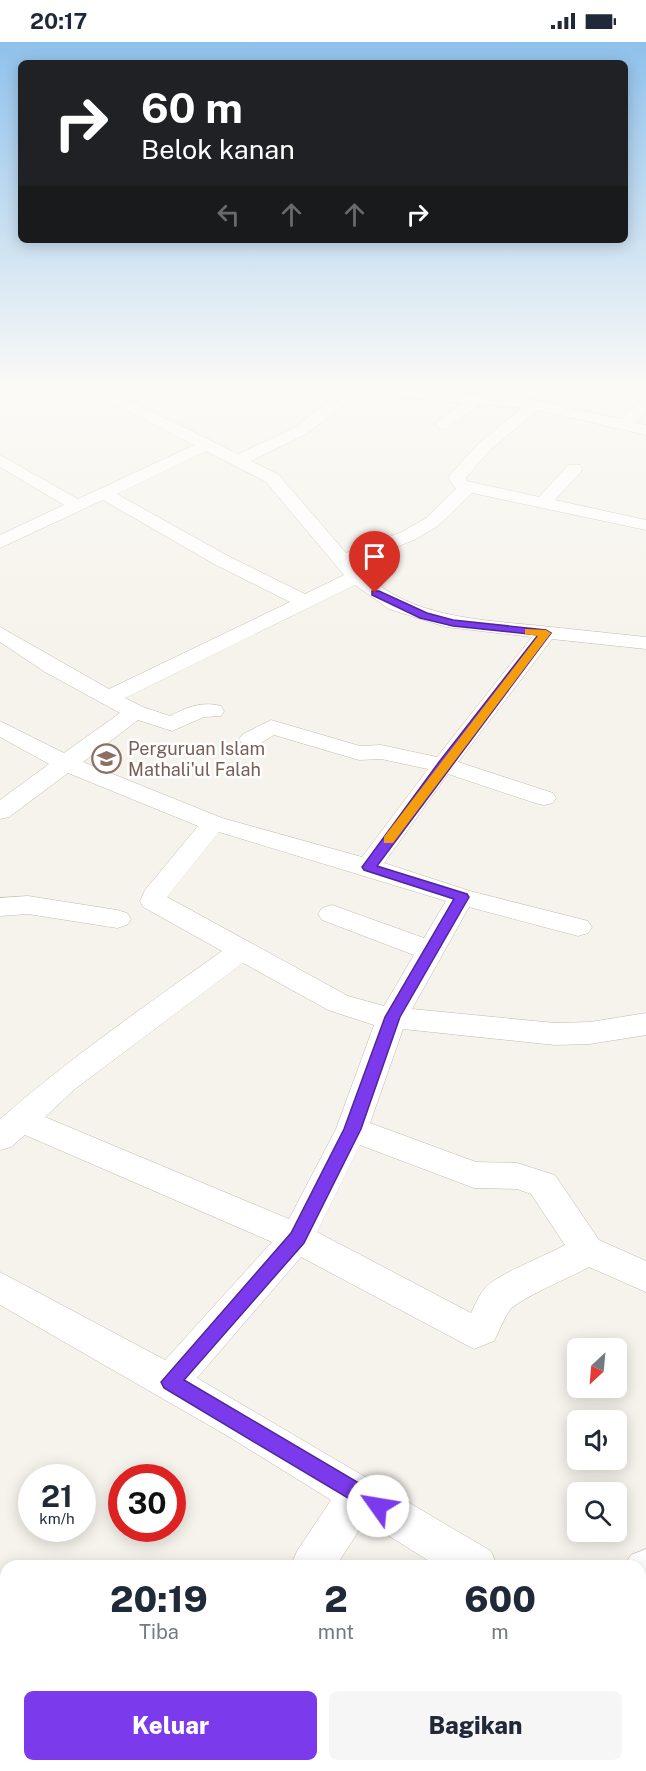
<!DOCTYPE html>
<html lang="id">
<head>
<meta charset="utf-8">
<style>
	:root { --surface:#fff; --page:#f6f6f7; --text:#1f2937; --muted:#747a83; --accent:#7c3aed }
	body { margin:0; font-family:"Public Sans",sans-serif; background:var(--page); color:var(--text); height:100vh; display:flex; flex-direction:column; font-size:22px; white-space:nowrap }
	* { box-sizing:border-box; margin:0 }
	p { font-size:20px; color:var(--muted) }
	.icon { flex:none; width:33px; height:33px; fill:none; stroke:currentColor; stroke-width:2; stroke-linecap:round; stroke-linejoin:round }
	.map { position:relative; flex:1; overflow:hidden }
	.sheet { position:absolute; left:0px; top:1518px; width:646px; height:212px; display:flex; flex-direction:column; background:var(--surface); border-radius:18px 18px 0 0; box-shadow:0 3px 15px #0003 }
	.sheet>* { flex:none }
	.banner { position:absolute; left:18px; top:18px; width:610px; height:183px; border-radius:9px; box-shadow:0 3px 15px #0003; background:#202124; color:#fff; overflow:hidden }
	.needle { width:39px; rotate:206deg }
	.fabs { position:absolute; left:567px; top:1296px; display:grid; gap:12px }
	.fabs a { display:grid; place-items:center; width:60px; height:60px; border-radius:9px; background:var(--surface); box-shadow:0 3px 15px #0003; font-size:30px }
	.speed { position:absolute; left:18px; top:1422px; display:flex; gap:12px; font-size:30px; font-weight:700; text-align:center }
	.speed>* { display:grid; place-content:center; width:78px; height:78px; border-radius:50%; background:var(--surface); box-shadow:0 3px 15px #0003; line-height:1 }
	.speed small { font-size:15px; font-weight:400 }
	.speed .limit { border:9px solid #d22; background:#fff; color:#111 }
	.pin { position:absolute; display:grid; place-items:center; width:51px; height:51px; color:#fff; margin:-62px -26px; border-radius:50% 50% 50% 0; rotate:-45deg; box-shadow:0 0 6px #0007 }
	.pin .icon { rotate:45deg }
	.me { position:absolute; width:66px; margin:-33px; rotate:302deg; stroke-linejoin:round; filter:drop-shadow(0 0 4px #0008) }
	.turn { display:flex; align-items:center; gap:21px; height:126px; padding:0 24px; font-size:27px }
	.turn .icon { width:78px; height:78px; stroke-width:2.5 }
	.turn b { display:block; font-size:42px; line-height:51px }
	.lanes { display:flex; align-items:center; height:57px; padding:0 24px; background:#0003; justify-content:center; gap:30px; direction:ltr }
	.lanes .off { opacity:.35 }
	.eta { display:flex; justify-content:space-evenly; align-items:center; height:102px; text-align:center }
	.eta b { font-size:36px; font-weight:800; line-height:42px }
	.action { display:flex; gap:12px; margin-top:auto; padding:12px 24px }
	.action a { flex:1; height:69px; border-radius:9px; background:var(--accent); color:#fff; font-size:24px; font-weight:800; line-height:69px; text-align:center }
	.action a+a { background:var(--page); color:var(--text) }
	.status { display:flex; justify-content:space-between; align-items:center; height:42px; padding:0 30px; background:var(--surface); direction:ltr }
	.status svg { height:16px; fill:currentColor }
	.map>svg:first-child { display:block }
</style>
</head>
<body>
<div class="status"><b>20:17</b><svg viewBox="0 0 49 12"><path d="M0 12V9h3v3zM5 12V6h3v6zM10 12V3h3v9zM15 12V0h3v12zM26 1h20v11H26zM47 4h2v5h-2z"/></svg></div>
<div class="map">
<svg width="646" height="1729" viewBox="0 0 646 1729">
	<rect width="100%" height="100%" fill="#f6f3ec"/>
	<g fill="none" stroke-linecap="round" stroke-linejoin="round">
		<defs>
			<path id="minor" d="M 9,344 L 30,344 L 0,358 L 0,348 Z
				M 81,344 L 100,344 L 238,412 L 294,386 L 343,349 L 331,347 L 329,344 L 384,344 L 535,358 L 620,377 L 641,359 L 646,357 L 646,370 L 635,381 L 646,383 L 646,393 L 538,368 L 490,408 L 466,436 L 467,439 L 539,455 L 568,423 L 580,423 L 582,427 L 580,431 L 555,458 L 646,478 L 646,488 L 472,451 L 438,484 L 414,498 L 355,521 C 399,573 469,577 532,583 C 570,587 608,591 646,595 L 646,607 L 552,597 L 458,720 L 553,751 L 556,756 L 553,761 L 544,763 L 535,761 L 448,732 L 384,821 L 470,849 L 588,879 L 592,885 L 588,891 L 578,894 L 469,865 L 412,967 L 555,981 L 590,980 L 646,971 L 646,993 L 590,1002 L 555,1003 L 403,987 L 370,1081 L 476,1120 L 517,1121 L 555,1133 L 599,1198 L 646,1219 L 646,1250 L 589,1225 C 571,1235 518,1257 509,1269 C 503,1278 499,1290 494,1299 L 474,1307 L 301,1215 L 197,1336 L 491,1509 L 497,1524 L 437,1524 L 365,1479 L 336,1524 L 291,1524 L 297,1509 L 331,1458 L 226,1393 L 0,1263 L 0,1230 L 165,1318 L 272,1200 L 25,1093 L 11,1105 L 0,1108 L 0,1077 C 69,1017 146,963 222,909 L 143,865 L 140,859 L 145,848 L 198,784 L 68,731 L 9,775 L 0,777 L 0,758 L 49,722 L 0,695 L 0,679 L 64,711 L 120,671 L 45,630 L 0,600 L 0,585 L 109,647 L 290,560 L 214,522 L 103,458 L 0,506 L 0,493 L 64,463 L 0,425 L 0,413 L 78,457 L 194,403 ZM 360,351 L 463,361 L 437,380 L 435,383 L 443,388 L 481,362 L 522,366 L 478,402 L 451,432 L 448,436 L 456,447 L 426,476 L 402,490 L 346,511 L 278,432 L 251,419 L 306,392 ZM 206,409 L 266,440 L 344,533 L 305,552 L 228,514 L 117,452 ZM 355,543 L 389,567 L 446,585 L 532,595 L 437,715 L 381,703 L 360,704 L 271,678 L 243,692 L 239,697 L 243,702 L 259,702 L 274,693 L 359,718 L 381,717 L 428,727 L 362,815 L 222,776 L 83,720 L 138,678 L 172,689 L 204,675 L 221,674 L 224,669 L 221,664 C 201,659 188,665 170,674 L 143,665 L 125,656 ZM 219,790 L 446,859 L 424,896 L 332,863 L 322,866 L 318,872 L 322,878 L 414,913 L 384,964 L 348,954 L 167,855 ZM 243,921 L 328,968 L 374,983 L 336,1087 L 289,1177 L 45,1075 L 75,1047 ZM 360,1103 L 474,1146 L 517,1147 L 531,1152 L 565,1203 C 547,1213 494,1234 485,1246 C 479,1253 475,1263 471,1271 L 317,1190 Z
				M 28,854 L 117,868 L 127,871 L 131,877 L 127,883 L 117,886 L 28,872 L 0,874 L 0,856 Z
				M 646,1507 L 646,1556 L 640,1558 L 640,1524 L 624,1524 L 631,1513 Z
				M 640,1603 L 646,1605 L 646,1650 L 640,1648 Z
				M 163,1724 L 211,1724 L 208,1729 L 160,1729 Z
				M 437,1724 L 485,1724 L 482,1729 L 434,1729 Z"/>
		</defs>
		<!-- minor casing -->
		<use href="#minor" stroke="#c2bbae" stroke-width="1"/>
		<!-- minor -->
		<use href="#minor" fill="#fff" fill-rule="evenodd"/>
	</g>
	<!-- sky -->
	<linearGradient id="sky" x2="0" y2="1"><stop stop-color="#8fc1ec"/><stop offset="0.59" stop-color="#fbfaf6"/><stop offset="1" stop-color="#fbfaf6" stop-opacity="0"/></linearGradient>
	<rect width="646" height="586" fill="url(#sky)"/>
	<!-- route -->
	<path fill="#7c3aed" stroke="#51269a" stroke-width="1.5" d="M 372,549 L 379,549 L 427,571 L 453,578 L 546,588 L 551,591 L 377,824 L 467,852 L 469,855 L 400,975 L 361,1087 L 304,1201 L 184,1338 L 386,1457 L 389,1464 L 386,1471 L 378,1474 L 164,1346 L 161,1340 L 291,1191 L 344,1087 L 385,975 L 454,857 L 364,828 L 362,825 L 439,720 L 538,593 L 453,584 L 420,576 L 372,553 Z"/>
	<!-- slow -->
	<path fill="#f59e0b" d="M 525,587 L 546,588 L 551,591 L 393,801 L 384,801 L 384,795 L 538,594 L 525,592 Z"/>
	<!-- icons -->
	<defs>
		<symbol id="university-ring" viewBox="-11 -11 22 22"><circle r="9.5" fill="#fff" stroke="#8d6e63" stroke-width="1.5"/><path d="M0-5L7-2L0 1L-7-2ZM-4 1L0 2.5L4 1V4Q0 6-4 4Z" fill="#8d6e63"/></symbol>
	</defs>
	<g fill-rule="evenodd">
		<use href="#university-ring" x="90" y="700" width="33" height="33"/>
	</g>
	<g text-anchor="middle" stroke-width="5" stroke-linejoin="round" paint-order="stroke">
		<!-- education labels -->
		<g font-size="18" fill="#785e54" stroke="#fff" text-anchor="start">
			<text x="128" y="713">Perguruan Islam<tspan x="128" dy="21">Mathali'ul Falah</tspan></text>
		</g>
	</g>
</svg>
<div class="fabs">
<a><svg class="needle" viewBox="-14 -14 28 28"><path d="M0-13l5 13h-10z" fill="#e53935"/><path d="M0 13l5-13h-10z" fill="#747a83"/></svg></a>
<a><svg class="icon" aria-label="sound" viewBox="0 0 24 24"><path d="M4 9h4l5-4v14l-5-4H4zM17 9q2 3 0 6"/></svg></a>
<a><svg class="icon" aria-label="search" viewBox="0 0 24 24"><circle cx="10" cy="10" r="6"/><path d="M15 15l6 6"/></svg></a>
</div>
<div class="speed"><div>21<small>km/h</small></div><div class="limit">30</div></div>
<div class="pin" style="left:375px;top:551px;background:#d93025"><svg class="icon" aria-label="arrive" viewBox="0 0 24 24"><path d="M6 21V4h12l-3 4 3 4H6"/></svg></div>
<svg class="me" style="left:378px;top:1464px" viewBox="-20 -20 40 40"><circle r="19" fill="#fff"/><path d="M0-13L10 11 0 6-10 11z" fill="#7c3aed"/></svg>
<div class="banner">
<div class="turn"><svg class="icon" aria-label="right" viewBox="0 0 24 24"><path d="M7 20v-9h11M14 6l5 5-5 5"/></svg><div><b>60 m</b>Belok kanan</div></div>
<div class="lanes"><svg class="icon off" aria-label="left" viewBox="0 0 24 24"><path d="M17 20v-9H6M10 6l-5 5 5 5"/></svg><svg class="icon off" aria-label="ahead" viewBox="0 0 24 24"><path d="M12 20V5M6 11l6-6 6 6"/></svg><svg class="icon off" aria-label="ahead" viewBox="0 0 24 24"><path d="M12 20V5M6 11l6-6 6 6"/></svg><svg class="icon" aria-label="right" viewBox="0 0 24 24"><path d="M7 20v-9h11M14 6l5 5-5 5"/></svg></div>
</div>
<section class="sheet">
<div class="eta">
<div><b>20:19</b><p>Tiba</p></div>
<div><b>2</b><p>mnt</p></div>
<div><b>600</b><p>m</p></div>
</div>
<div class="action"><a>Keluar</a><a>Bagikan</a></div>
</section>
</div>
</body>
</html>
